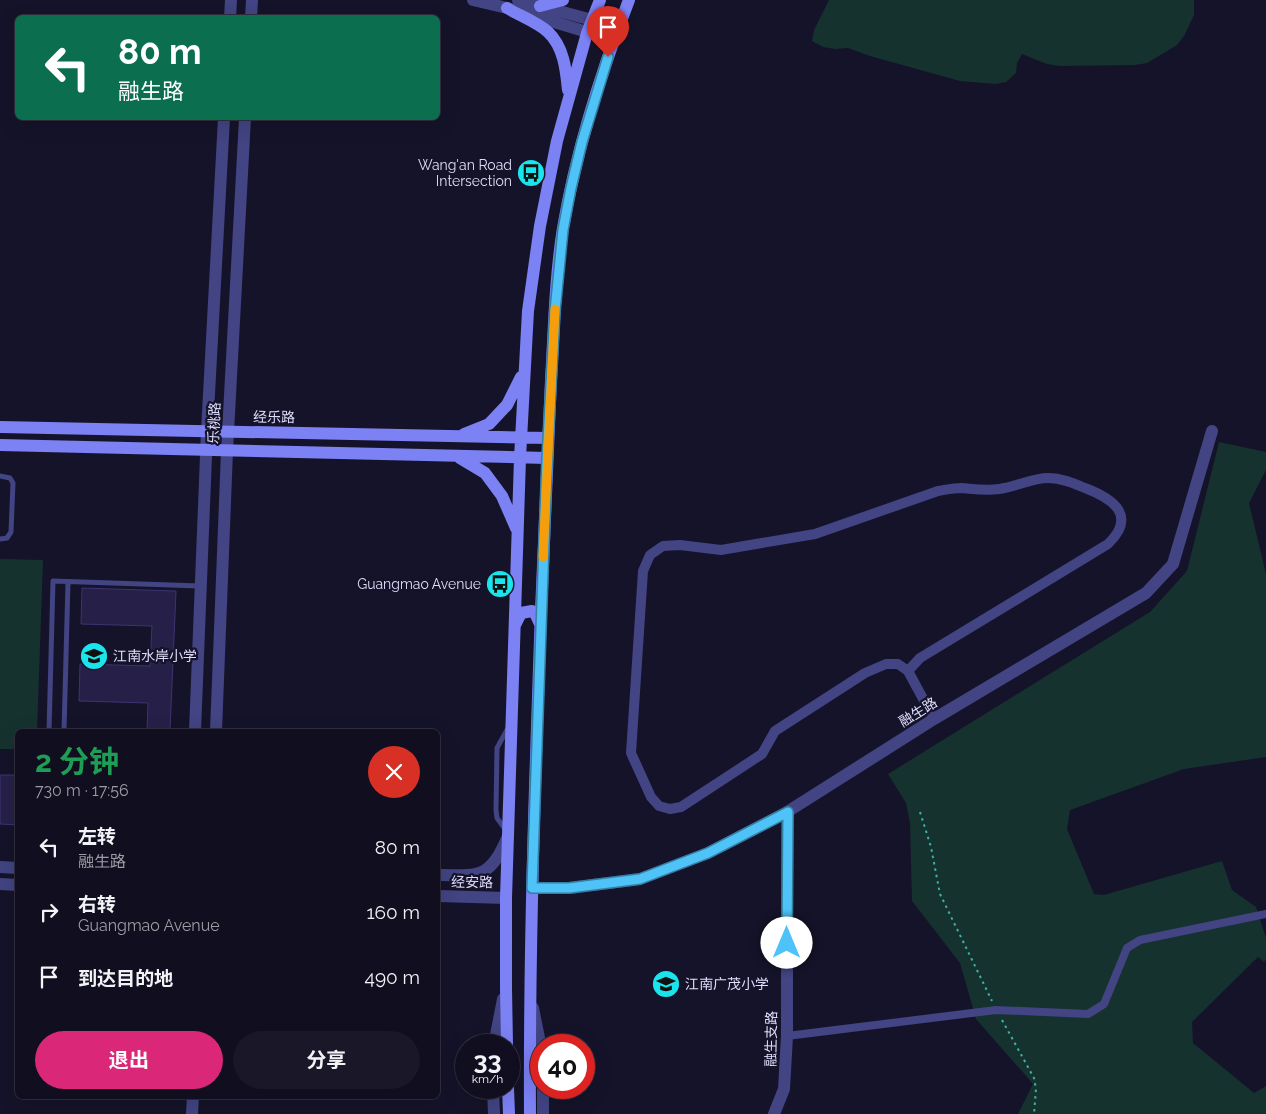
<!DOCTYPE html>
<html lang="zh">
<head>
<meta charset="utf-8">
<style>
	:root { --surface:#100e1f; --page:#191728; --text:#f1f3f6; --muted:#9c9ca4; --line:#302e3d; --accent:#db2777 }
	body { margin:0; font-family:Raleway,"Noto Sans SC",sans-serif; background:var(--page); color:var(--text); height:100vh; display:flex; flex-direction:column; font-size:19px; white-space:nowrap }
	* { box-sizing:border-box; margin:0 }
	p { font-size:16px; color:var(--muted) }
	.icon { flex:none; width:28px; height:28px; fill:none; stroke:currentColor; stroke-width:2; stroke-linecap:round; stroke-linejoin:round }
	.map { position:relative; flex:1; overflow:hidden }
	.sheet { position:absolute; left:15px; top:729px; width:425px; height:370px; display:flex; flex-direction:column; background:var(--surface); border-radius:8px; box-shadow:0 5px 20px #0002,0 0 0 1px var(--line) }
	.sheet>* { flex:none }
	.hud { position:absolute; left:15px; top:15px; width:425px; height:105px; border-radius:8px; box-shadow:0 5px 20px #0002,0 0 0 1px var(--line); background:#0b6e4f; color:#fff; overflow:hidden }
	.speed { position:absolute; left:455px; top:1034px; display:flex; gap:10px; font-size:25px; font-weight:700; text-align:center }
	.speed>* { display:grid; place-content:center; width:65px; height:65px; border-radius:50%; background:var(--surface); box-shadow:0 5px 20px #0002,0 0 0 1px var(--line); line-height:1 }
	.speed small { font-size:12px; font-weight:400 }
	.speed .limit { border:8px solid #d22; background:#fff; color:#111 }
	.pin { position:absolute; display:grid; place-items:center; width:42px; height:42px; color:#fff; margin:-51px -21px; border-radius:50% 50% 50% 0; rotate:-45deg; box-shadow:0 0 5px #0007 }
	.pin .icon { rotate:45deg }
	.me { position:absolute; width:55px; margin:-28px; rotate:0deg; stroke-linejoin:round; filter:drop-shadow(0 0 4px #0008) }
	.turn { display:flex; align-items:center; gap:18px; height:105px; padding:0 20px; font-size:22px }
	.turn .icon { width:65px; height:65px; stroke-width:2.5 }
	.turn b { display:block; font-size:35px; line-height:42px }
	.round { display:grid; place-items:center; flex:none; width:52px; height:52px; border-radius:26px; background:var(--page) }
	.summary { display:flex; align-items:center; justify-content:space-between; height:85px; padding:0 20px }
	h1 { font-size:30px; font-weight:700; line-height:38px; color:#1e9e55 }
	.action { display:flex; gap:10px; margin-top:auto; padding:10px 20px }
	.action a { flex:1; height:58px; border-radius:30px; background:var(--accent); color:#fff; font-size:20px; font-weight:700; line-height:58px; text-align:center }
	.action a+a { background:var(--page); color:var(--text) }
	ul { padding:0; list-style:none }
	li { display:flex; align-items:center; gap:15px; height:65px; padding:0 20px }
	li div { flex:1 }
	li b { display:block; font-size:19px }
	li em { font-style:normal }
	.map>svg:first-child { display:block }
</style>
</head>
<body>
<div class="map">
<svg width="1266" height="1114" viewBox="0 0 1266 1114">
	<rect width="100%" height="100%" fill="#151329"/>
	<!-- green -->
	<path fill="#16322f" d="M 829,0 L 1194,0 L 1194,15 L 1184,36 L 1177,45 L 1147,63 L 1135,65 L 1060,66 L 1047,64 L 1022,54 L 1017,63 L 1016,73 L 1006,82 L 995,84 L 960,81 L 870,56 L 848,48 L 835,49 L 823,47 L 812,41 L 814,30 Z
		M 1219,442 L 1266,452 L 1266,470 L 1249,503 L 1266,574 L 1266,757 L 1184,769 L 1070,810 L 1067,829 L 1094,894 L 1104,895 L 1222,861 L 1232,890 L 1256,907 L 1266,938 L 1266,959 L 1264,962 L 1258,957 L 1192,1022 L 1193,1043 L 1254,1093 L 1266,1086 L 1266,1114 L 1018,1114 L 1033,1084 L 976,1019 L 960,963 L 912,901 L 910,823 L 906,803 L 888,774 L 1150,612 L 1187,571 Z
		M 0,559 L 43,560 L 37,731 L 18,731 L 17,749 L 0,749 Z"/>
	<!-- building -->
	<path fill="#262048" stroke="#3c3472" d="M 82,588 L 176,591 L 170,731 L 147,731 L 148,703 L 79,701 L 80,664 L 150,666 L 152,626 L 81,624 Z
		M 0,775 L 18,775 L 18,825 L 0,824 Z"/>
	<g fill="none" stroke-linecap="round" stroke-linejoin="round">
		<!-- path -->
		<path stroke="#3bb2a3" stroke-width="2" stroke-dasharray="2.5 4" stroke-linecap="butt" d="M 920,812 L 931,847 L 940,894 L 992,1001
			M 1002,1020 L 1034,1078 L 1036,1089 L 1034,1114"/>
		<!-- service -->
		<path stroke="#424483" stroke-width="5" d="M 0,476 L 10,478 L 13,483 L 11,532 L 7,538 L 0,539
			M 49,731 L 53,581 L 200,586
			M 64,731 L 68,582
			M 505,829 L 497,818 L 496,810 L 497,748 L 508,728"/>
		<!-- pedestrian -->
		<path stroke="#424483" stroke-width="8" d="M 787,1036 L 996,1010 L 1088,1014 L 1104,1004 L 1127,948 L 1140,940 L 1266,914"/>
		<!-- minor -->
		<path stroke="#424483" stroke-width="10" d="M 908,671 L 920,658 L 1108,544 C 1137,516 1114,499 1085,488 C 1073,483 1061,478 1048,478 C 1032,478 1016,487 999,489 C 986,491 974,489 961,488 C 953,488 945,490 938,491 L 815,534 L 721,550 L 680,545 L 663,546 L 650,555 L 643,571 L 631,753 L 651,797 L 659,806 L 670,809 L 681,807 L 762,754 L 775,731 L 865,673 L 886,664 L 898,664 L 908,671 L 934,719"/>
		<!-- tertiary -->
		<path stroke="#424483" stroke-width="12" d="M 473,0 L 507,8 L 614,40
			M 518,0 L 618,27
			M 230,18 L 231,0
			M 251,18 L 252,0
			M 195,731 L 207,431 L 224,118
			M 216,731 L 227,451 L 245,118
			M 0,867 L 18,868
			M 438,875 C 481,876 490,878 508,836
			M 0,884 L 18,885
			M 532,888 L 569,888 L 640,879 L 708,853 L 787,812 L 934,719 L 1146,593 L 1173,564 L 1212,431
			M 438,896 L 506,898
			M 533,1008 L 541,1048
			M 494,1045 L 503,999
			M 493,1088 L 494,1114
			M 543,1088 L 543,1114
			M 192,1114 L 193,1096
			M 774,1114 L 784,1089 L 787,1036 L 787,812"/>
		<!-- secondary -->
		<path stroke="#7c81f4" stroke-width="12" d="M 540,6 L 563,0
			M 507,8 C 520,16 537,22 548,32 C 564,47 566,70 568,90
			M 0,427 L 548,438
			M 464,434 L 489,424 L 507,405 L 521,377
			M 0,445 L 547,458
			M 460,458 L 485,473 L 502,496 L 516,528
			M 515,625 L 521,613 L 532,611 L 535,613 L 541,626
			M 507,1045 L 506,989 L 506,898 L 520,458 L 528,311 L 540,226 L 557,141 L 587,33 L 600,0
			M 508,1088 L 509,1114
			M 530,1114 C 529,946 535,779 541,611 C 544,534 547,457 551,380 C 554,329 555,278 563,228 C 576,152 601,72 629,0"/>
	</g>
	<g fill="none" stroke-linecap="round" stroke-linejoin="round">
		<defs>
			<path id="route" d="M 608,57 L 582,142 L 571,188 L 563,230 L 555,311 L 547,458 L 532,888 L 569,888 L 640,879 L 708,853 L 788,812 L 787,943"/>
		</defs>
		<!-- route casing -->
		<use href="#route" stroke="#337fa1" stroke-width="12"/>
		<!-- route -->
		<use href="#route" stroke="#4fc3f7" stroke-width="9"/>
		<!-- slow -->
		<path stroke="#f59e0b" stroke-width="9" d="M 543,557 L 555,309"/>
	</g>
	<!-- icons -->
	<defs>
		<symbol id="bus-disc" viewBox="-11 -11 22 22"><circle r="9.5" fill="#1ae5ec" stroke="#151329"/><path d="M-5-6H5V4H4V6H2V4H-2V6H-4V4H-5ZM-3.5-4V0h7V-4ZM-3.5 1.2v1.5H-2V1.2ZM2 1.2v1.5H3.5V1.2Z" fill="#111"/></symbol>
		<symbol id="school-disc" viewBox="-11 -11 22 22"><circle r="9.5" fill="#1ae5ec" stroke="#151329"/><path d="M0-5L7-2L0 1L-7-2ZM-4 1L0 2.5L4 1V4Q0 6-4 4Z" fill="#111"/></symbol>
	</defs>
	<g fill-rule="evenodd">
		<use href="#bus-disc" x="515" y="157" width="32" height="32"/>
		<use href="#bus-disc" x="484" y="568" width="32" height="32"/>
		<use href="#school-disc" x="78" y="640" width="32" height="32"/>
		<use href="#school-disc" x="650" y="968" width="32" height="32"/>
	</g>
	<g text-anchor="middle" stroke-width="4.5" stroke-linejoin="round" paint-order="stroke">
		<!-- poi labels -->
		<g font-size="14" fill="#dfddfc" stroke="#151329" text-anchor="end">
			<text x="512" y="170">Wang'an Road<tspan x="512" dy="16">Intersection</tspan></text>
			<text x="481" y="589">Guangmao Avenue</text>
			<text x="113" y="661" text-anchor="start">江南水岸小学</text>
			<text x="685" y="989" text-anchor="start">江南广茂小学</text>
		</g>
		<!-- street labels -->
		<g font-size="14" fill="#dfddfc" stroke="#151329">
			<text transform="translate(274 417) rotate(1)" y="5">经乐路</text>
			<text transform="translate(214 423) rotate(-87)" y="5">乐桃路</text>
			<text transform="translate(918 712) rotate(-32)" y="5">融生路</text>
			<text transform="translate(472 882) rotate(1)" y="5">经安路</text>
			<text transform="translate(771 1039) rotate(-89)" y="5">融生支路</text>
		</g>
	</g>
</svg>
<div class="speed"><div>33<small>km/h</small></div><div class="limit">40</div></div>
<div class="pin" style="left:608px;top:57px;background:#d93025"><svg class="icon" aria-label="arrive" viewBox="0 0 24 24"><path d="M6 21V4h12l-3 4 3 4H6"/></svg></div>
<svg class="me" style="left:787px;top:943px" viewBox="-20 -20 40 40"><circle r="19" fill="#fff"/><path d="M0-13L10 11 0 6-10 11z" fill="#4fc3f7"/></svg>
<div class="hud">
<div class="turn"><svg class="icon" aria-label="left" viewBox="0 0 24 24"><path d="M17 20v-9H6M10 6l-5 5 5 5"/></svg><div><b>80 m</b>融生路</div></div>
</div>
<section class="sheet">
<div class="summary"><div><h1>2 分钟</h1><p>730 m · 17:56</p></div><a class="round" style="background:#d93025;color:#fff"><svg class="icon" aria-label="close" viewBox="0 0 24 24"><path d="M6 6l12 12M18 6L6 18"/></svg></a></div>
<ul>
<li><svg class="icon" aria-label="left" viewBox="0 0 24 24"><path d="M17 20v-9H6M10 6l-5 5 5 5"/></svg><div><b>左转</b><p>融生路</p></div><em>80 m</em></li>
<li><svg class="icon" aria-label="right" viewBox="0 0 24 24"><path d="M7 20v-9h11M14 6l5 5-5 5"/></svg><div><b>右转</b><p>Guangmao Avenue</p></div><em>160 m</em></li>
<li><svg class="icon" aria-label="arrive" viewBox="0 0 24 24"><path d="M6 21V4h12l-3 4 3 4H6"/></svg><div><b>到达目的地</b></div><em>490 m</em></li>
</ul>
<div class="action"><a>退出</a><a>分享</a></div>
</section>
</div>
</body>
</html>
